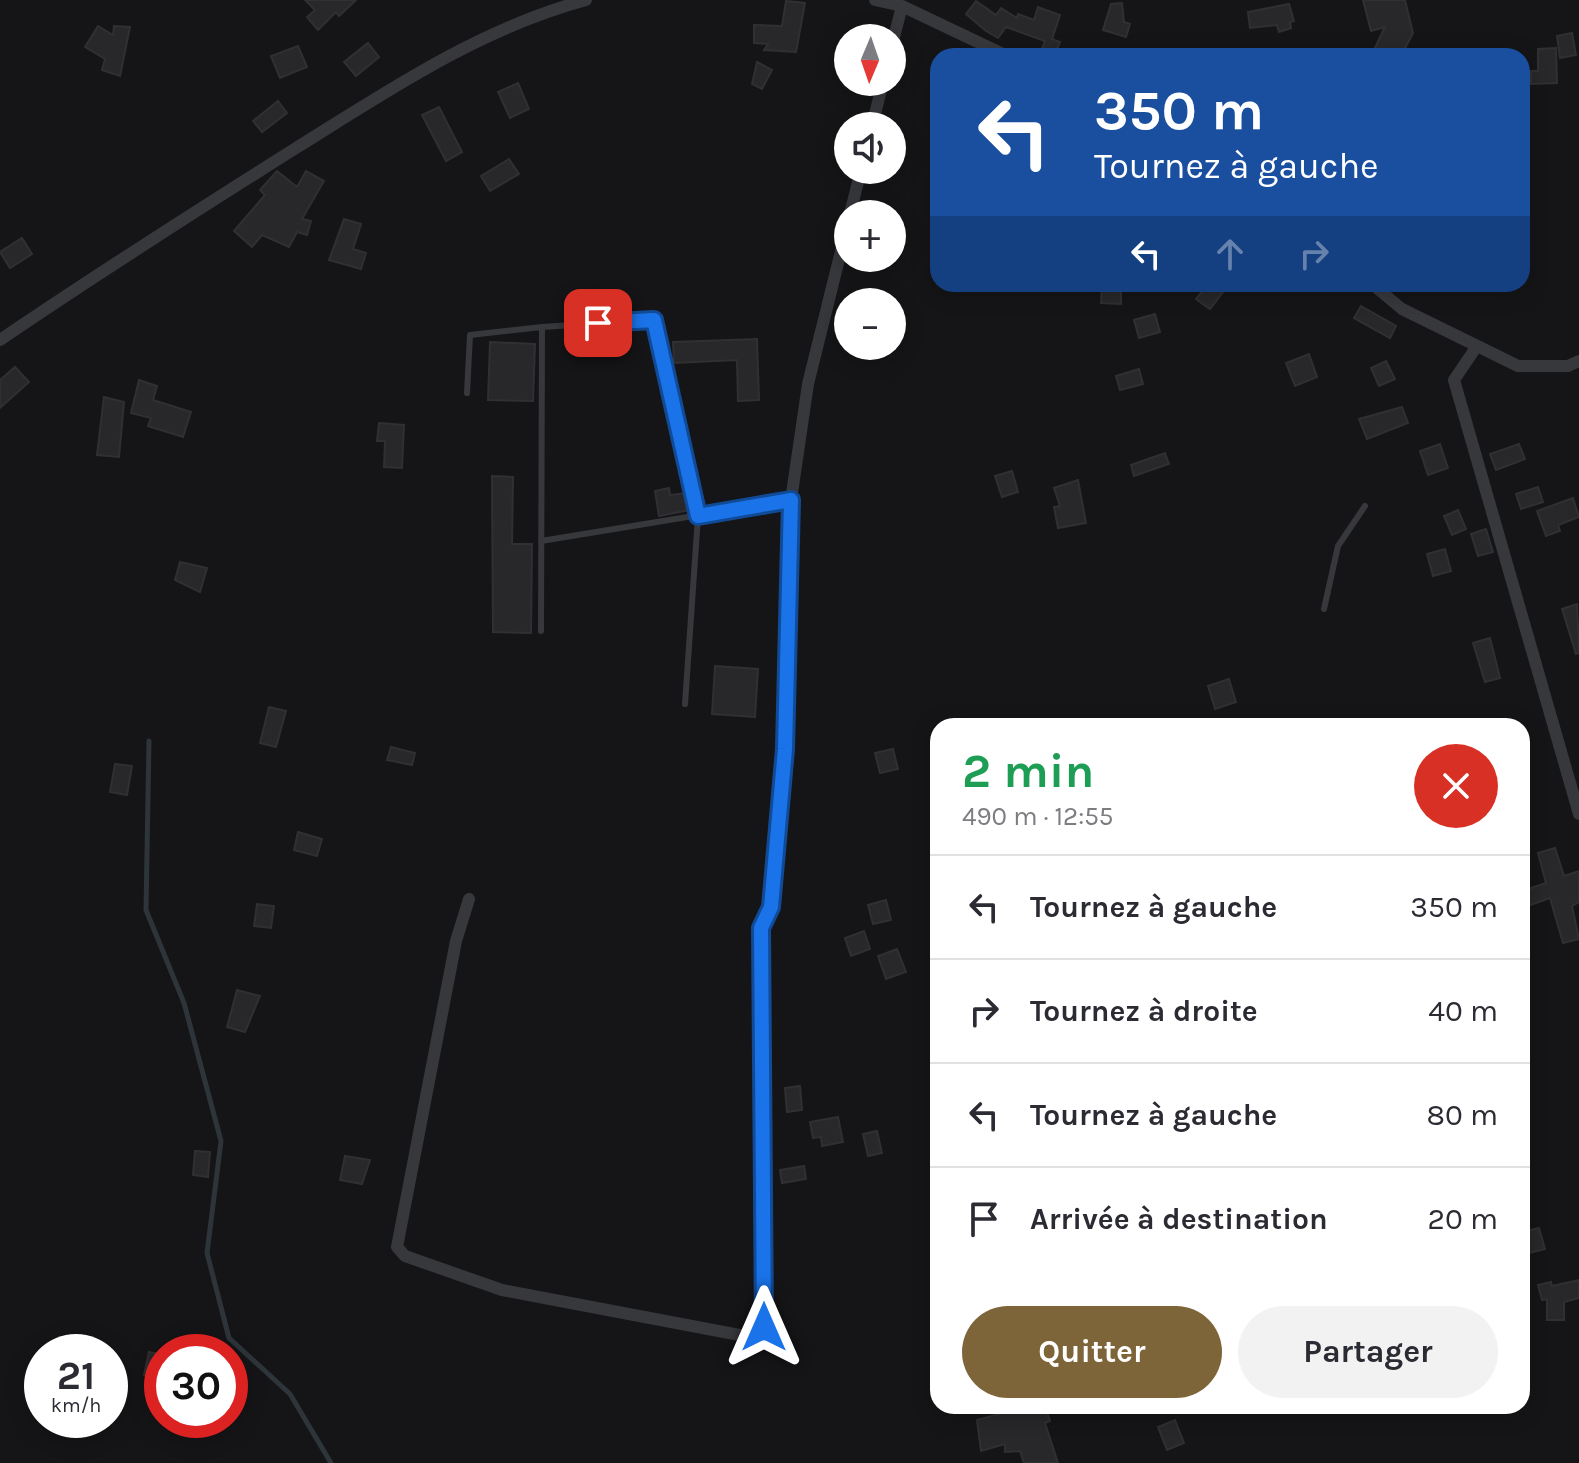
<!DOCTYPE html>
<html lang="fr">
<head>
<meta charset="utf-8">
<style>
	:root { --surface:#fff; --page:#f2f2f3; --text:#2b2b33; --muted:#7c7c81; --line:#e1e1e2; --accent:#7e6439 }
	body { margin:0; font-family:Karla,sans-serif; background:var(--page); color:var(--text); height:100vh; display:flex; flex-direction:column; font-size:30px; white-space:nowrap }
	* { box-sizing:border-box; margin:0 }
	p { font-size:26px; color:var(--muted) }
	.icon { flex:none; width:44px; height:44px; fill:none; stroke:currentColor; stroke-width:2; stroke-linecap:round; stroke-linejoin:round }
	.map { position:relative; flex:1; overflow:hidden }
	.details { position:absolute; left:930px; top:718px; width:600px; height:696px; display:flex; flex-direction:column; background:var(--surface); border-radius:24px; box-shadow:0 4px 20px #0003 }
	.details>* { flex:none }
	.top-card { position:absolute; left:930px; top:48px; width:600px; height:244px; border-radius:24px; box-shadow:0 4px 20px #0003; background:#1a4fa0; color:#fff; overflow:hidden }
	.needle { width:52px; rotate:182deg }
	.tools { position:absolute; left:834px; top:24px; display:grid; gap:16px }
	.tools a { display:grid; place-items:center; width:72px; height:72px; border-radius:50%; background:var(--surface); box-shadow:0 4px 20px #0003; font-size:40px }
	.speed { position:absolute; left:24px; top:1334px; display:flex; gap:16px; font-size:40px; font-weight:700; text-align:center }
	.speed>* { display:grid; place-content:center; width:104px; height:104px; border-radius:50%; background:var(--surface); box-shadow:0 4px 20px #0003; line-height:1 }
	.speed small { font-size:20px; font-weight:400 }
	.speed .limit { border:12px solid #d22; background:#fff; color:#111 }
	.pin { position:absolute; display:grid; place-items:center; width:68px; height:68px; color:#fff; margin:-34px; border-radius:16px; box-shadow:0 4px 12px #0006 }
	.me { position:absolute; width:88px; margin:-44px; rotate:0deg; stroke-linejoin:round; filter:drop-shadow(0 0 6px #0008) }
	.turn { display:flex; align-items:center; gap:28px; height:168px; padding:0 32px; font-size:36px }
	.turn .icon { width:104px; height:104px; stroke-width:2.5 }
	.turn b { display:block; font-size:56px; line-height:68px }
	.lanes { display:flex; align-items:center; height:76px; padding:0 32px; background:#0003; justify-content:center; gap:40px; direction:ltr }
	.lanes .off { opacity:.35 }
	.round { display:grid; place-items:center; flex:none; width:84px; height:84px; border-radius:42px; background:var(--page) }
	.head { display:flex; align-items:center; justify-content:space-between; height:136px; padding:0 32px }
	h1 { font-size:48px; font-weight:700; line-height:60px; color:#1e9e55 }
	.cta { display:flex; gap:16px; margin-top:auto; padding:16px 32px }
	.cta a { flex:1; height:92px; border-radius:48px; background:var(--accent); color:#fff; font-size:32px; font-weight:700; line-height:92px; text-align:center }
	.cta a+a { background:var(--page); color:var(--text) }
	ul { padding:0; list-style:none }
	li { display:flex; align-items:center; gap:24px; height:104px; padding:0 32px; border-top:2px solid var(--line) }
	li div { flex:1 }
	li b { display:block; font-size:30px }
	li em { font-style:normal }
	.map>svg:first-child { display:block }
</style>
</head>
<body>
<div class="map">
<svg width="1579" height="1463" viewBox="0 0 1579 1463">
	<rect width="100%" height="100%" fill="#151517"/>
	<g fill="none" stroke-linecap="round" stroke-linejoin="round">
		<!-- stream -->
		<path stroke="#2d343a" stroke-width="5" d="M 149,741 L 146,910 L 184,1003 L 221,1141 L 207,1253 L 229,1338 L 290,1394 L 331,1463"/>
	</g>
	<!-- building -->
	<path fill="#28282b" stroke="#303033" stroke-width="2" d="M 305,0 L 356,0 L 339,16 L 336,12 L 318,30 L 307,17 L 315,10 Z
		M 1363,0 L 1405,0 L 1413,33 L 1401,56 L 1387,51 L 1384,56 L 1371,56 L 1385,27 L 1371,31 Z
		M 786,1 L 805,3 L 796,52 L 764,50 L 768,44 L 754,43 L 754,25 L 782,26 Z
		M 976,1 L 996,15 L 1001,8 L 1017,18 L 1018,14 L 1034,20 L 1038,7 L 1060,15 L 1052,39 L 1060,42 L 1054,56 L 1039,56 L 1045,41 L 1006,27 L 998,38 L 986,31 L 966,14 Z
		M 1122,3 L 1124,22 L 1130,24 L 1126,37 L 1103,30 L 1111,4 Z
		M 1289,4 L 1294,21 L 1290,22 L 1291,28 L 1279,32 L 1277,25 L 1250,28 L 1248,12 Z
		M 98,26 L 113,35 L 114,26 L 130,27 L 120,76 L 102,70 L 105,59 L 85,47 Z
		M 1572,33 L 1576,55 L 1560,58 L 1557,36 Z
		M 368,43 L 379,57 L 356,76 L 344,62 Z
		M 298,46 L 307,67 L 280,78 L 271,56 Z
		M 1556,48 L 1557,83 L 1531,84 L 1531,71 L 1538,71 L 1538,49 Z
		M 757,62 L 772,70 L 762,89 L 752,84 Z
		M 518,83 L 529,109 L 510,118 L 498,92 Z
		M 278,101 L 287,113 L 262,132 L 253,121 Z
		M 439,107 L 462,152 L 446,161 L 422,115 Z
		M 509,159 L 519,174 L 490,191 L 481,176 Z
		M 277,171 L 297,187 L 306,171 L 324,181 L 302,219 L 311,221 L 307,235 L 297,232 L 289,247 L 262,235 L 252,247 L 234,231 L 265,195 L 260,190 Z
		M 344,219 L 361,224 L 353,249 L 366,253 L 361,269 L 329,260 Z
		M 22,238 L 32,254 L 10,268 L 0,252 Z
		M 1102,284 L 1121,284 L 1121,304 L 1101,303 Z
		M 1208,284 L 1223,292 L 1210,309 L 1196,299 Z
		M 1361,306 L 1396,326 L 1390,338 L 1354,318 Z
		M 1155,314 L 1160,332 L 1139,338 L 1134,320 Z
		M 757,339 L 759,400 L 738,401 L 737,360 L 674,363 L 673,342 Z
		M 490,342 L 535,344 L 533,401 L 488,400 Z
		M 1309,354 L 1317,377 L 1295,386 L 1286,363 Z
		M 1386,361 L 1395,379 L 1379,386 L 1371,368 Z
		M 15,367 L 29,382 L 0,408 L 0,380 Z
		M 1139,369 L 1143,384 L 1120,390 L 1116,376 Z
		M 139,380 L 157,386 L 153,400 L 191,412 L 183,437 L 148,426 L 151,418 L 131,413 Z
		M 104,397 L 124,402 L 119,457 L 97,455 Z
		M 1402,407 L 1408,423 L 1367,439 L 1359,419 Z
		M 379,423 L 404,425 L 402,468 L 384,467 L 385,441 L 377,441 Z
		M 1440,444 L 1448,468 L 1428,475 L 1420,451 Z
		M 1519,444 L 1525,459 L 1496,470 L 1490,454 Z
		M 1165,453 L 1169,464 L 1134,476 L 1131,465 Z
		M 1012,471 L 1018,492 L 1002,497 L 995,476 Z
		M 492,476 L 513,477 L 512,544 L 532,544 L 531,633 L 493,632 Z
		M 1078,480 L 1086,523 L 1058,528 L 1054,507 L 1060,506 L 1054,488 Z
		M 1538,487 L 1543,502 L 1521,509 L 1516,494 Z
		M 669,488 L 670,495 L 687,493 L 690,510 L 659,516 L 655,491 Z
		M 1573,498 L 1579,517 L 1558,525 L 1560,531 L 1546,536 L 1537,511 Z
		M 1458,510 L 1466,529 L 1452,535 L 1444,516 Z
		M 1486,529 L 1493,552 L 1478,556 L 1471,534 Z
		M 1445,549 L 1451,571 L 1433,576 L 1427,554 Z
		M 180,562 L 207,568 L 200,592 L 175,580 Z
		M 1577,604 L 1579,653 L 1576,654 L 1562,609 Z
		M 1490,638 L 1500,678 L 1485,682 L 1473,643 Z
		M 715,666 L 758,669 L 755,717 L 712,714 Z
		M 1229,679 L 1236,702 L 1215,709 L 1208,686 Z
		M 269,707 L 286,711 L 276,747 L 260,743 Z
		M 391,747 L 415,753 L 412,765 L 387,760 Z
		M 893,749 L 898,769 L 880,773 L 875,753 Z
		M 115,764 L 132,766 L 127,795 L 110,792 Z
		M 298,832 L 322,839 L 317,856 L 294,850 Z
		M 1555,848 L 1564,876 L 1579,871 L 1579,902 L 1572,906 L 1579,939 L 1563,943 L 1550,898 L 1522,908 L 1522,891 L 1546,883 L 1538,853 Z
		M 886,900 L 891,920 L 873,924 L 868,905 Z
		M 257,904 L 274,906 L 271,928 L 254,926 Z
		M 864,931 L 870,949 L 851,956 L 845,938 Z
		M 897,949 L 906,972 L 886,979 L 878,956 Z
		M 237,990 L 260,996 L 245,1032 L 227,1027 Z
		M 800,1086 L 802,1110 L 787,1112 L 785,1088 Z
		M 838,1117 L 843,1142 L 822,1146 L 821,1137 L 813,1138 L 810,1122 Z
		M 877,1131 L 882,1153 L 868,1156 L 863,1134 Z
		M 195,1151 L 210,1152 L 208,1177 L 193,1175 Z
		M 345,1156 L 370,1160 L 362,1184 L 340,1180 Z
		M 804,1166 L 806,1179 L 782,1183 L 780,1170 Z
		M 1539,1228 L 1545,1249 L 1529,1253 L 1523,1232 Z
		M 1579,1280 L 1579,1298 L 1564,1302 L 1564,1320 L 1547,1320 L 1547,1299 L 1542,1300 L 1538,1285 L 1551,1282 L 1552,1286 Z
		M 149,1352 L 162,1355 L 159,1378 L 144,1375 Z
		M 1029,1406 L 1045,1406 L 1050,1421 L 1045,1423 L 1058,1463 L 1024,1463 L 1020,1451 L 1005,1452 L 1005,1444 L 981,1451 L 977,1420 Z
		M 1175,1420 L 1184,1443 L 1167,1450 L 1158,1427 Z"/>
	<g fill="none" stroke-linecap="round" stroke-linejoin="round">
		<!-- lane -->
		<path stroke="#37383c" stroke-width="6" d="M 467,393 L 470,335 L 542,327 L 654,320 L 698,516 L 685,704
			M 541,541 L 791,500
			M 1324,609 L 1338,546 L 1365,506
			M 541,631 L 542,327"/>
		<!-- street -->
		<path stroke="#37383c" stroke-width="12" d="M 875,0 L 902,6 L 1007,56
			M 892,45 L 902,6
			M 872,126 L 883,82
			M 850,214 L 861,170
			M 1372,284 L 1402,309 L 1518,366 L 1568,366 L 1579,361
			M 0,340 C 97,274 196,211 296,148 C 389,90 479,29 586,0
			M 1477,346 L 1454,380 L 1579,814
			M 469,899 L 456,941 L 397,1247 L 405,1256 L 502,1290 L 750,1337 L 763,1334 L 761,928 L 771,907 L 785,749 L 791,500 L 808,384 L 848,223"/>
	</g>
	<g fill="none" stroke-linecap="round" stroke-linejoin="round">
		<defs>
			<path id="route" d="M 598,323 L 654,320 L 698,516 L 791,500 L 785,749 L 771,907 L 761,928 L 764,1327"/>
		</defs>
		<!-- route casing -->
		<use href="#route" stroke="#114b97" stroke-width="20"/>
		<!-- route -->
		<use href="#route" stroke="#1a73e8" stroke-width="14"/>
	</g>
</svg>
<div class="tools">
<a><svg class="needle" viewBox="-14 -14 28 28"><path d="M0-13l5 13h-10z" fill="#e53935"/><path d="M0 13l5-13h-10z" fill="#7c7c81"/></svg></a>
<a><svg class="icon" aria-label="sound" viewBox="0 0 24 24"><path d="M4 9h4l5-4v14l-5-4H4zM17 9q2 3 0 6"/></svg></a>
<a>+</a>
<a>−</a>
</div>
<div class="speed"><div>21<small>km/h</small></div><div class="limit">30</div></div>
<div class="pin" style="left:598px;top:323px;background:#d93025"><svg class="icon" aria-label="arrive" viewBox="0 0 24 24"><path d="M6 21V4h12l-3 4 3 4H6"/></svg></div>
<svg class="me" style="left:764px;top:1327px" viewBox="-20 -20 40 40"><path d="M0-17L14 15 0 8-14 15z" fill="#1a73e8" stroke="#fff" stroke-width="4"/></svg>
<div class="top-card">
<div class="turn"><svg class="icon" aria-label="left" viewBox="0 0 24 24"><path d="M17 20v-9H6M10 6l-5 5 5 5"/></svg><div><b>350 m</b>Tournez à gauche</div></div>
<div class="lanes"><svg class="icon" aria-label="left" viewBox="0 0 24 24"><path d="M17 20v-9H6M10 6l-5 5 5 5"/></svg><svg class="icon off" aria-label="ahead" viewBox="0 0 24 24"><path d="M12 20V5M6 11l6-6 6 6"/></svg><svg class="icon off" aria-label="right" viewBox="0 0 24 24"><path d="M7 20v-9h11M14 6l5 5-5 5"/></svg></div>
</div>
<section class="details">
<div class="head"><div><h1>2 min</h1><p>490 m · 12:55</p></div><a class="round" style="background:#d93025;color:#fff"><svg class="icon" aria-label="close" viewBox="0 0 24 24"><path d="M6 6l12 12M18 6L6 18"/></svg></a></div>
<ul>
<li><svg class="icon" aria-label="left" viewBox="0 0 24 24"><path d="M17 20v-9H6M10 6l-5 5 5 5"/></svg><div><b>Tournez à gauche</b></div><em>350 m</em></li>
<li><svg class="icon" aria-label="right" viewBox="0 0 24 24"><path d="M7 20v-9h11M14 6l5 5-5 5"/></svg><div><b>Tournez à droite</b></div><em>40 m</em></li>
<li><svg class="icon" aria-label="left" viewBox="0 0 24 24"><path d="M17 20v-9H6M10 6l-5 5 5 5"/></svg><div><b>Tournez à gauche</b></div><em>80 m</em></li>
<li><svg class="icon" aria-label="arrive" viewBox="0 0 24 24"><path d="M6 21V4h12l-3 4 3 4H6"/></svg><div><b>Arrivée à destination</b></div><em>20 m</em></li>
</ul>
<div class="cta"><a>Quitter</a><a>Partager</a></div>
</section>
</div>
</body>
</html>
